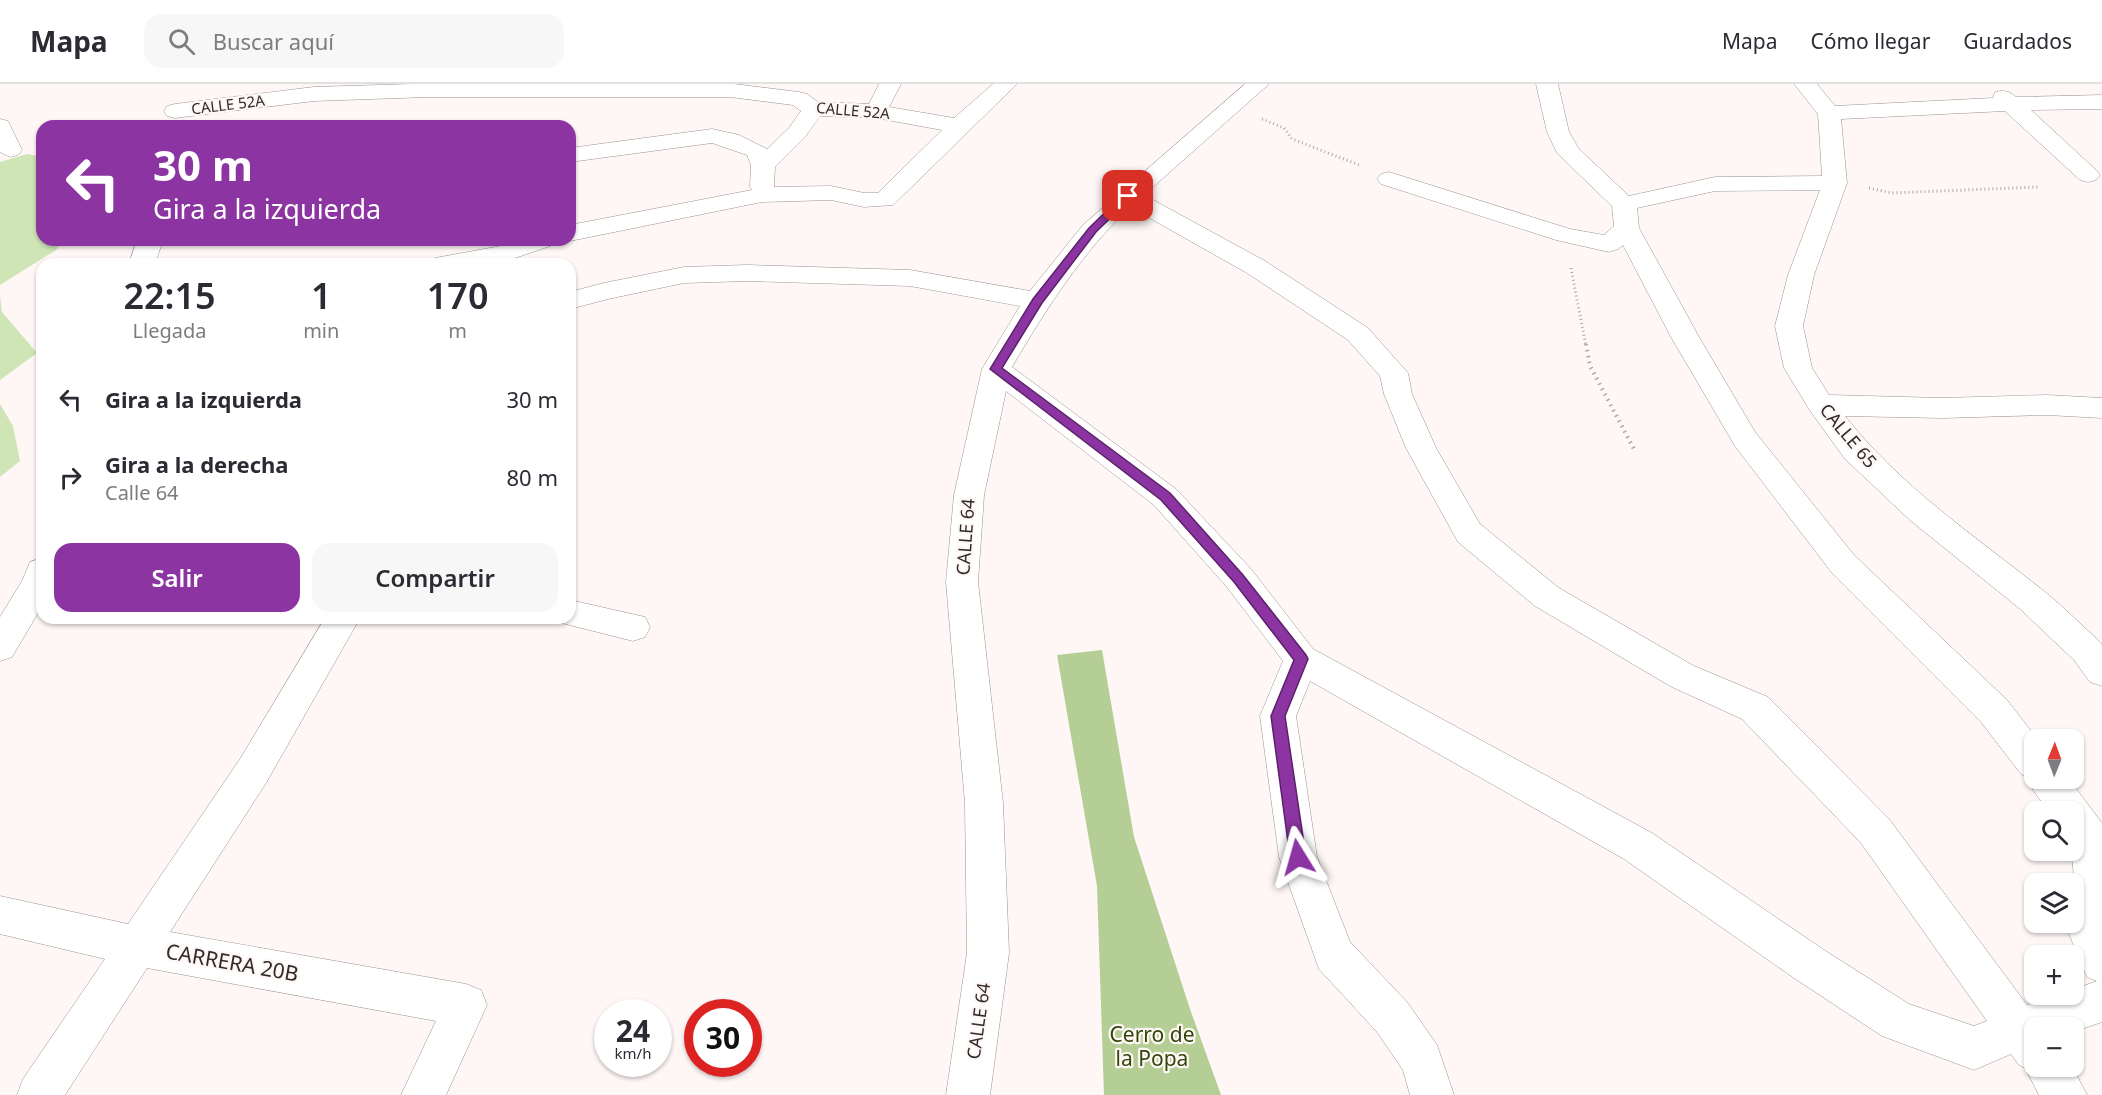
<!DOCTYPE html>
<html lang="es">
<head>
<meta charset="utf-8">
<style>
	:root { --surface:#fff; --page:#f7f7f7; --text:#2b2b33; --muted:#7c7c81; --line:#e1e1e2; --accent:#8c34a1 }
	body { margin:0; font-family:"Noto Sans",sans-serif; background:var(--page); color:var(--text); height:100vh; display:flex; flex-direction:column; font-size:22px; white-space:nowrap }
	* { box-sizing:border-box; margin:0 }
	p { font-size:20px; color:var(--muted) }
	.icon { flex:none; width:33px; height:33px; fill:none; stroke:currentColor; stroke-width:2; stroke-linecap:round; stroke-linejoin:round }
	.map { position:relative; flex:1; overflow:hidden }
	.details { position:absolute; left:36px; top:174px; width:540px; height:366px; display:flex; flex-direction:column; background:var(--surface); border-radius:18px; box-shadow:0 2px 4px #0004 }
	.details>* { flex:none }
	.guide { position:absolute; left:36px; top:36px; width:540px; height:126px; border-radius:18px; box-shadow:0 2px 4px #0004; background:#8c34a1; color:#fff; overflow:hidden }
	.needle { width:39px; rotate:1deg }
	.controls { position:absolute; left:2024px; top:645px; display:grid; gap:12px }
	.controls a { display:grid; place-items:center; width:60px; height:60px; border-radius:12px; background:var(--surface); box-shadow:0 2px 4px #0004; font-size:30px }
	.speed { position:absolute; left:594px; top:915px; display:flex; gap:12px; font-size:30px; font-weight:700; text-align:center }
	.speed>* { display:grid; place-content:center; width:78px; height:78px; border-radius:50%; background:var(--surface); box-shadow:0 2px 4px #0004; line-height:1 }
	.speed small { font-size:15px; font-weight:400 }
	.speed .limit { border:9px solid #d22; background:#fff; color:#111 }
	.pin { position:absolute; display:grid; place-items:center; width:51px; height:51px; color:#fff; margin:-26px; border-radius:12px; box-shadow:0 3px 9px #0006 }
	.me { position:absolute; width:66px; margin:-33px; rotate:352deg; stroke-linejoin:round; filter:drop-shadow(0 0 4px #0008) }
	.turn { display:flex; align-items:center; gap:21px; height:126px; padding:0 18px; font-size:27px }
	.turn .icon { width:78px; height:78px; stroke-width:2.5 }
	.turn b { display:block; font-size:42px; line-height:51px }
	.eta { display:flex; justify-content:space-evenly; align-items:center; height:102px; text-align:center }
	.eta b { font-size:36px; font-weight:600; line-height:42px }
	.button { display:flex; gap:12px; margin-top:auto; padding:12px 18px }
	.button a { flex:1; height:69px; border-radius:18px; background:var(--accent); color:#fff; font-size:24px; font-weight:600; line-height:69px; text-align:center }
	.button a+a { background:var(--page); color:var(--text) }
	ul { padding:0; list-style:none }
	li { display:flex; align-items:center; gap:18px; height:78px; padding:0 18px }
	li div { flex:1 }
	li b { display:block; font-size:22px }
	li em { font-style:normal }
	header { display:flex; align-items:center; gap:36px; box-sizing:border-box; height:84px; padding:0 30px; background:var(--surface); border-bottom:2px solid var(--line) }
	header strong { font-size:28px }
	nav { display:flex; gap:33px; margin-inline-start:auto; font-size:21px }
	.search { width:420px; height:54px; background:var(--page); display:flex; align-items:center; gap:15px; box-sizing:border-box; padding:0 21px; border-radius:18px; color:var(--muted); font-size:22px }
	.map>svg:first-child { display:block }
</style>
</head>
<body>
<header>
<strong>Mapa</strong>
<div class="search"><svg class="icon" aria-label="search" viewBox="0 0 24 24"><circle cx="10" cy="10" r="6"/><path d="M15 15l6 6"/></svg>Buscar aquí</div>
<nav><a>Mapa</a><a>Cómo llegar</a><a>Guardados</a></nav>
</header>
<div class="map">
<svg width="2102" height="1011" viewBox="0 0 2102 1011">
	<rect width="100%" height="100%" fill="#fef7f5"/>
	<!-- green -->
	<path fill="#cfe5b6" d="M 27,70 L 42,73 L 42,156 L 63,156 L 56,166 L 0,201 L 0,78 Z
		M 0,212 L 2,228 L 37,269 L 0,296 Z
		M 0,320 L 13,342 L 20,377 L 0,393 Z"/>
	<!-- forest -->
	<path fill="#b4ce95" d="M 1102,566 L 1134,753 L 1190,925 L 1221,1011 L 1104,1011 L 1097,802 L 1057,571 Z"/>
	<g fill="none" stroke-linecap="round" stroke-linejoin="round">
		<defs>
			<path id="minor" d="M 412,0 L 734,0 L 799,8 L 807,10 L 818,18 L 869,20 L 879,0 L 901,0 L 889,23 L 954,34 L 993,0 L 1017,0 L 893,121 L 864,123 L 831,116 L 762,118 L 570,157 L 568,156 L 570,156 L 570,141 L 752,106 L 750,103 L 751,81 L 747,71 L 712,59 L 570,78 L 570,64 L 712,45 L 739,51 L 767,65 L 789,44 L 801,27 L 793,21 L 730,13 L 428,13 L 314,17 L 175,34 L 167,32 L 164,27 L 167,22 L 175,20 L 314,3 ZM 820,32 L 876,34 L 942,46 L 878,109 L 864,109 L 831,102 L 774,103 L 775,83 L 805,53 Z
				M 1245,0 L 1269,0 L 1144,111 L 1265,177 L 1368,244 L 1408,289 L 1412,310 L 1436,364 L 1480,440 L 1559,504 L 1694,582 L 1768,613 L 1889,735 L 2027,921 L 2058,910 L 2073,910 L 2073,906 L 2097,897 L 2087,893 L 2064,838 L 2073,838 L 2073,803 L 2075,801 L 2071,766 L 2073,728 L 2049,728 L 2033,706 L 2028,693 L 2021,690 L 1981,638 L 1832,489 L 1735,362 L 1671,253 L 1623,161 L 1618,165 L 1609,168 L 1556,156 L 1381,100 L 1377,95 L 1381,90 L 1389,88 L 1570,145 L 1604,151 L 1614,142 L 1612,122 L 1557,69 L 1547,48 L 1536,0 L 1558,0 L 1569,48 L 1579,65 L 1629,112 L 1715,93 L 1822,92 L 1818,30 L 1794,0 L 1817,0 L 1835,22 L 1993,14 L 1995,8 C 2004,6 2009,7 2016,13 L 2102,11 L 2102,25 L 2031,26 L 2096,86 L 2100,91 L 2096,96 L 2088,98 L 2080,96 L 2005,27 L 1841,35 L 1847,99 L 1814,191 L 1803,242 L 1812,284 L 1829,311 L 1942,314 L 2047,311 L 2102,314 L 2102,334 L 2047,331 L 1942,334 L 1845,332 C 1899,401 1972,450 2040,504 C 2061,520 2079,539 2098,556 L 2102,561 L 2102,602 L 2090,598 L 2074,576 L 2019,524 L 1911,437 L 1845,375 L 1811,328 L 1784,284 L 1775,242 L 1788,191 L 1820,106 L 1715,107 L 1637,124 L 1639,144 L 1699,253 L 1755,348 L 1854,471 L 2007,616 L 2038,656 L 2034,656 L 2034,694 L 2068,694 L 2102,739 L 2102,938 L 2073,948 L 2073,944 L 2034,944 L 2034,982 L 2072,982 L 2087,1011 L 2039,1011 L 2025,984 L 2019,981 L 2011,970 L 1974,986 L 1882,952 L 1794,894 L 1624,775 L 1310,597 L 1296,632 L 1317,773 L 1350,858 L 1407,918 L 1437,961 L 1454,1011 L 1410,1011 L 1403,986 L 1377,948 L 1319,885 L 1279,773 L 1260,632 L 1283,577 L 1227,503 L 1154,421 L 1006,307 L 984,411 L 978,498 L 1003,719 L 1009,869 L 990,1011 L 946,1011 L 967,869 L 965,719 L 946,498 L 954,411 L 982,285 L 1020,222 L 910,202 L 747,197 L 684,199 L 608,215 L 570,225 L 570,208 L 604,199 L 684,183 L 747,181 L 910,186 L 1030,207 L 1083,141 ZM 1130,123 L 1247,189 L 1348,256 L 1380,292 L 1384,310 L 1406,364 L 1458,458 L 1535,522 L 1670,602 L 1742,635 L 1861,759 L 1987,937 L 1974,942 L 1909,920 L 1824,866 L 1652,749 L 1313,565 L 1251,485 L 1176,405 L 1012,283 C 1046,225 1081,170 1130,123 Z
				M 0,35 L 8,37 L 22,66 L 18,71 L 10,73 L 0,68 Z
				M 137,156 L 163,156 L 155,180 L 129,180 Z
				M 519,156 L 557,156 L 553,161 L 515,174 L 488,180 L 431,180 L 435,174 L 501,162 Z
				M 42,474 L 42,522 L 12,573 L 0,577 L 0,533 L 22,497 L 30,478 Z
				M 570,516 L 645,533 L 650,543 L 645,553 L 633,557 L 558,538 L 556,534 L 570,534 Z
				M 325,534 L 360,534 L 266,699 L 170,848 L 466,900 L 481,906 L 487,921 L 446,1011 L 401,1011 L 436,937 L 147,884 L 65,1011 L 17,1011 L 23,995 L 105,875 L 0,850 L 0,812 L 128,840 L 240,675 Z"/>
		</defs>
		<!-- minor casing -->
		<use href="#minor" stroke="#9a9491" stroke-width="1"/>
		<!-- path-far1 -->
		<path stroke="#aea8a7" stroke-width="3" stroke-dasharray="1 3" stroke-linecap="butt" d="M 1262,35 L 1284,44 L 1292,55 L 1359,81
			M 1869,104 L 1892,109 L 2038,103
			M 1571,184 L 1586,262"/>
		<!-- path -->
		<path stroke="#aea8a7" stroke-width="4" stroke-dasharray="1.5 4.5" stroke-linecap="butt" d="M 1586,260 L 1590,282 L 1635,367"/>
		<!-- minor -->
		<use href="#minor" fill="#fff" fill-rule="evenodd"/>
	</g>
	<!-- route -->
	<path fill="#8c34a1" stroke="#5b2269" stroke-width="1.5" d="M 1125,109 L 1133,112 L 1096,148 L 1042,219 L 1002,284 L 1170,409 L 1243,491 L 1306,571 L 1308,575 L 1285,632 L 1306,773 L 1304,778 L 1298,780 L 1293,778 L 1290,773 L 1271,632 L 1294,576 L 1234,498 L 1161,416 L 990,285 L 1033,215 L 1089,144 Z"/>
	<g text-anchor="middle" stroke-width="4.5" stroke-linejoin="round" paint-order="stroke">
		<!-- far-street labels -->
		<g font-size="15" fill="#2e2b2a" stroke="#fef7f5">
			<text transform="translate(228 21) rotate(-7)" y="5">CALLE 52A</text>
			<text transform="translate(853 27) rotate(5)" y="5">CALLE 52A</text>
		</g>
		<!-- street labels -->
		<g font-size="18" fill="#2e2b2a" stroke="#fef7f5">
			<text transform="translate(1848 352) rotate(50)" y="6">CALLE 65</text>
			<text transform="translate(966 453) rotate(-86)" y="6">CALLE 64</text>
			<text transform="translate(979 937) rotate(-82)" y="6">CALLE 64</text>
		</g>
		<!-- near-street labels -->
		<g font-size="21" fill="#2e2b2a" stroke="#fef7f5">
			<text transform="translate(232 879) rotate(10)" y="7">CARRERA 20B</text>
		</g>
		<!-- near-park labels -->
		<g font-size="21" fill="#314709" stroke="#fef7f5">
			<text x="1152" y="958">Cerro de<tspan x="1152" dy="24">la Popa</tspan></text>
		</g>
	</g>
</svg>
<div class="controls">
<a><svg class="needle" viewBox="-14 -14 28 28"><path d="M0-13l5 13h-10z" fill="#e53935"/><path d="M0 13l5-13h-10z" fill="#7c7c81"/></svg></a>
<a><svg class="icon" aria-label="search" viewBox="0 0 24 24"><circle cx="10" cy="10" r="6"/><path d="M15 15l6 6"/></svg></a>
<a><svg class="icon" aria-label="layers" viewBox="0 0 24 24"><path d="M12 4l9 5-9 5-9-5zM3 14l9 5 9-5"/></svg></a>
<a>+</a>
<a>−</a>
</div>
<div class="speed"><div>24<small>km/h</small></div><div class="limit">30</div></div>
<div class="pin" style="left:1128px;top:112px;background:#d93025"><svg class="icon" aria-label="arrive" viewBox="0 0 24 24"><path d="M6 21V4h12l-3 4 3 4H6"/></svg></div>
<svg class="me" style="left:1298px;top:773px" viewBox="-20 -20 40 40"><path d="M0-17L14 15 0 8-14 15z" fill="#8c34a1" stroke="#fff" stroke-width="4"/></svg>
<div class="guide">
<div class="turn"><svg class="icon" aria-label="left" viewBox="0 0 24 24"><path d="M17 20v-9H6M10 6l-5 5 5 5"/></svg><div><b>30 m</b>Gira a la izquierda</div></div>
</div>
<section class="details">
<div class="eta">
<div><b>22:15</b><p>Llegada</p></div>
<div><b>1</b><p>min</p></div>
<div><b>170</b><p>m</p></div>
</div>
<ul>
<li><svg class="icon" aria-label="left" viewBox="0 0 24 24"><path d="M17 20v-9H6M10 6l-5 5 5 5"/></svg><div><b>Gira a la izquierda</b></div><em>30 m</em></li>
<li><svg class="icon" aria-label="right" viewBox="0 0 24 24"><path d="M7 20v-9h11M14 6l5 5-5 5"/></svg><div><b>Gira a la derecha</b><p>Calle 64</p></div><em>80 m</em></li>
</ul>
<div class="button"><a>Salir</a><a>Compartir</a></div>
</section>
</div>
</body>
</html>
